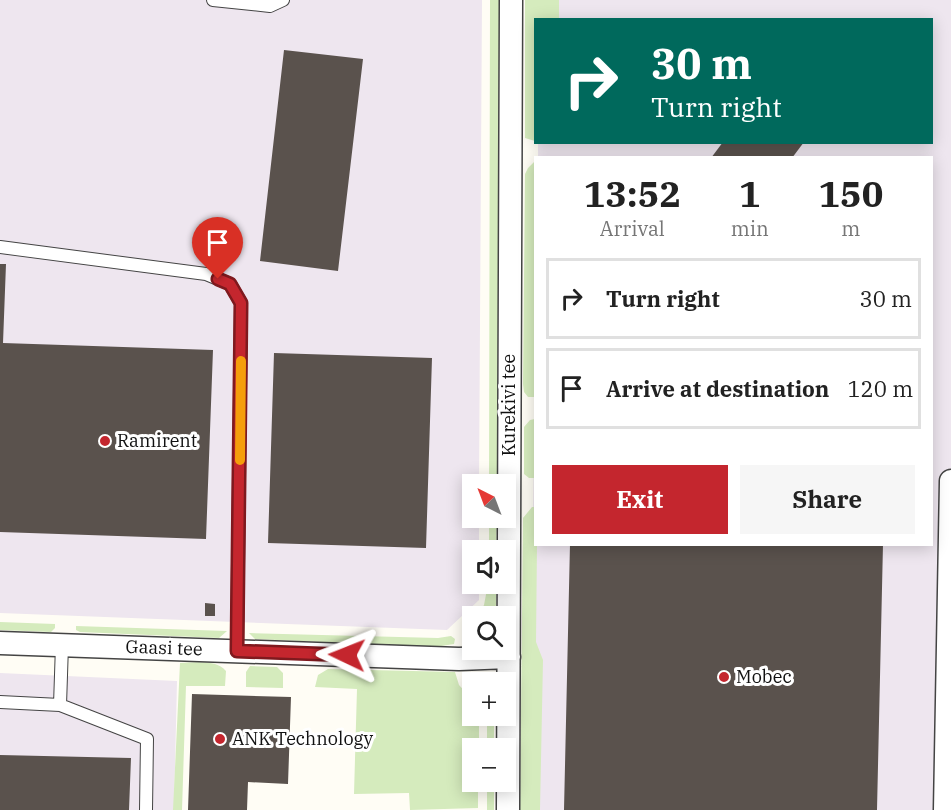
<!DOCTYPE html>
<html lang="en">
<head>
<meta charset="utf-8">
<style>
	:root { --surface:#fff; --page:#f6f6f6; --text:#222; --muted:#767676; --line:#e0e0e0; --accent:#c4262e }
	body { margin:0; font-family:"IBM Plex Serif",serif; background:var(--page); color:var(--text); height:100vh; display:flex; flex-direction:column; font-size:22px; white-space:nowrap }
	* { box-sizing:border-box; margin:0 }
	p { font-size:20px; color:var(--muted) }
	.icon { flex:none; width:33px; height:33px; fill:none; stroke:currentColor; stroke-width:2; stroke-linecap:round; stroke-linejoin:round }
	.map { position:relative; flex:1; overflow:hidden }
	.sheet { position:absolute; left:534px; top:156px; width:399px; height:390px; display:flex; flex-direction:column; background:var(--surface); border-radius:0px; box-shadow:0 3px 15px #0003 }
	.sheet>* { flex:none }
	.banner { position:absolute; left:534px; top:18px; width:399px; height:126px; border-radius:0px; box-shadow:0 3px 15px #0003; background:#00695c; color:#fff; overflow:hidden }
	.needle { width:39px; rotate:318deg }
	.controls { position:absolute; left:462px; top:474px; display:grid; gap:12px }
	.controls a { display:grid; place-items:center; width:54px; height:54px; border-radius:0px; background:var(--surface); box-shadow:0 3px 15px #0003; font-size:30px }
	.pin { position:absolute; display:grid; place-items:center; width:51px; height:51px; color:#fff; margin:-62px -26px; border-radius:50% 50% 50% 0; rotate:-45deg; box-shadow:0 0 6px #0007 }
	.pin .icon { rotate:45deg }
	.me { position:absolute; width:66px; margin:-33px; rotate:272deg; stroke-linejoin:round; filter:drop-shadow(0 0 4px #0008) }
	.turn { display:flex; align-items:center; gap:21px; height:126px; padding:0 18px; font-size:27px }
	.turn .icon { width:78px; height:78px; stroke-width:2.5 }
	.turn b { display:block; font-size:42px; line-height:51px }
	.eta { display:flex; justify-content:space-evenly; align-items:center; height:102px; text-align:center }
	.eta b { font-size:36px; font-weight:700; line-height:42px }
	.button { display:flex; gap:12px; margin-top:auto; padding:12px 18px }
	.button a { flex:1; height:69px; border-radius:0px; background:var(--accent); color:#fff; font-size:24px; font-weight:700; line-height:69px; text-align:center }
	.button a+a { background:var(--page); color:var(--text) }
	ul { padding:0; list-style:none }
	li { display:flex; align-items:center; gap:18px; height:81px; margin:0 12px 9px; padding:0 6px; border:3px solid var(--line); border-radius:0px }
	li div { flex:1 }
	li b { display:block; font-size:22px }
	li em { font-style:normal }
	.map>svg:first-child { display:block }
</style>
</head>
<body>
<div class="map">
<svg width="951" height="810" viewBox="0 0 951 810">
	<rect width="100%" height="100%" fill="#fffdf5"/>
	<!-- industrial -->
	<path fill="#eee6ef" d="M 0,0 L 482,0 L 479,484 L 472,484 L 472,518 L 479,518 L 479,550 L 472,550 L 472,584 L 479,584 L 479,600 L 447,630 L 0,613 Z
		M 540,0 L 951,0 L 951,810 L 533,810 L 531,683 L 535,366 L 536,544 L 932,544 L 932,158 L 538,157 L 538,142 L 932,142 L 932,20 L 540,19 Z
		M 0,673 L 177,681 L 174,810 L 0,810 Z"/>
	<!-- green -->
	<path fill="#d5ebbd" d="M 490,0 L 500,0 L 497,484 L 489,484 Z
		M 525,0 L 559,0 L 559,19 L 536,20 L 535,141 L 525,138 Z
		M 535,161 L 535,397 L 528,397 L 524,392 L 523,384 L 525,174 L 528,168 Z
		M 535,419 L 535,478 L 529,478 L 524,474 L 524,427 L 530,420 Z
		M 532,507 L 535,507 L 536,544 L 537,545 L 536,642 L 543,660 L 540,810 L 520,810 L 523,518 Z
		M 489,518 L 497,518 L 496,550 L 489,550 Z
		M 488,584 L 496,584 L 496,605 L 492,616 L 478,616 L 484,605 Z
		M 0,622 L 55,624 L 55,628 L 51,632 L 0,630 Z
		M 76,626 L 227,631 L 219,638 L 80,632 L 76,630 Z
		M 249,633 L 438,638 L 451,636 L 455,639 L 454,644 L 435,647 L 255,639 Z
		M 180,663 C 194,663 216,659 226,671 L 225,686 L 186,686 L 182,810 L 173,810 Z
		M 250,666 L 277,667 L 283,673 L 283,688 L 246,687 L 246,672 Z
		M 328,669 L 455,672 L 459,685 L 472,699 L 472,716 L 479,716 L 479,748 L 472,748 L 472,782 L 478,782 L 478,808 L 410,810 L 409,793 L 354,794 L 357,689 L 315,687 L 318,675 Z
		M 487,716 L 493,716 L 494,717 L 494,748 L 487,748 Z
		M 487,782 L 494,782 L 494,810 L 487,810 Z"/>
	<!-- building -->
	<path fill="#5a524d" d="M 284,50 L 363,59 L 338,271 L 260,261 Z
		M 723,142 L 804,142 L 792,158 L 711,158 Z
		M 0,264 L 6,264 L 3,343 L 213,350 L 206,539 L 0,532 Z
		M 274,353 L 432,358 L 426,548 L 268,543 Z
		M 570,544 L 883,544 L 877,810 L 564,810 Z
		M 205,603 L 215,604 L 215,616 L 205,616 Z
		M 192,694 L 291,697 L 288,784 L 248,782 L 247,810 L 188,810 Z
		M 0,755 L 131,758 L 129,810 L 0,810 Z"/>
	<g fill="none" stroke-linecap="round" stroke-linejoin="round">
		<defs>
			<path id="service" d="M 213,0 L 270,6 L 283,0
				M 0,247 L 206,274 L 230,284 L 241,303 L 237,651
				M 0,702 L 60,705 L 62,645
				M 60,705 L 147,739 L 146,810"/>
			<path id="minor" d="M 0,643 L 459,659 L 509,657
				M 508,810 L 511,0
				M 945,810 L 951,481"/>
		</defs>
		<!-- service casing -->
		<use href="#service" stroke="#444" stroke-width="14"/>
		<!-- minor casing -->
		<use href="#minor" stroke="#444" stroke-width="25"/>
		<!-- service -->
		<use href="#service" stroke="#fff" stroke-width="12"/>
		<!-- minor -->
		<use href="#minor" stroke="#fff" stroke-width="22"/>
	</g>
	<g fill="none" stroke-linecap="round" stroke-linejoin="round">
		<defs>
			<path id="route" d="M 218,279 L 230,284 L 241,303 L 237,651 L 347,655"/>
		</defs>
		<!-- route casing -->
		<use href="#route" stroke="#7f191e" stroke-width="15"/>
		<!-- route -->
		<use href="#route" stroke="#c4262e" stroke-width="10"/>
		<!-- slow -->
		<path stroke="#f59e0b" stroke-width="10" d="M 240,460 L 241,361"/>
	</g>
	<!-- markers -->
	<g fill="#c4262e" stroke="#fff" stroke-width="2">
		<circle cx="105" cy="441" r="6"/>
		<circle cx="724" cy="677" r="6"/>
		<circle cx="220" cy="739" r="6"/>
	</g>
	<g text-anchor="middle" stroke-width="6" stroke-linejoin="round" paint-order="stroke">
		<!-- street labels -->
		<g font-size="18" fill="#111" stroke="#fff">
			<text transform="translate(509 405) rotate(-90)" y="6">Kurekivi tee</text>
			<text transform="translate(164 648) rotate(2)" y="6">Gaasi tee</text>
		</g>
		<!-- poi labels -->
		<g font-size="18" fill="#111" stroke="#fff" text-anchor="start">
			<text x="117" y="447">Ramirent</text>
			<text x="736" y="683">Mobec</text>
			<text x="232" y="745">ANK Technology</text>
		</g>
	</g>
</svg>
<div class="controls">
<a><svg class="needle" viewBox="-14 -14 28 28"><path d="M0-13l5 13h-10z" fill="#e53935"/><path d="M0 13l5-13h-10z" fill="#767676"/></svg></a>
<a><svg class="icon" aria-label="sound" viewBox="0 0 24 24"><path d="M4 9h4l5-4v14l-5-4H4zM17 9q2 3 0 6"/></svg></a>
<a><svg class="icon" aria-label="search" viewBox="0 0 24 24"><circle cx="10" cy="10" r="6"/><path d="M15 15l6 6"/></svg></a>
<a>+</a>
<a>−</a>
</div>
<div class="pin" style="left:218px;top:279px;background:#d93025"><svg class="icon" aria-label="arrive" viewBox="0 0 24 24"><path d="M6 21V4h12l-3 4 3 4H6"/></svg></div>
<svg class="me" style="left:347px;top:655px" viewBox="-20 -20 40 40"><path d="M0-17L14 15 0 8-14 15z" fill="#c4262e" stroke="#fff" stroke-width="4"/></svg>
<div class="banner">
<div class="turn"><svg class="icon" aria-label="right" viewBox="0 0 24 24"><path d="M7 20v-9h11M14 6l5 5-5 5"/></svg><div><b>30 m</b>Turn right</div></div>
</div>
<section class="sheet">
<div class="eta">
<div><b>13:52</b><p>Arrival</p></div>
<div><b>1</b><p>min</p></div>
<div><b>150</b><p>m</p></div>
</div>
<ul>
<li><svg class="icon" aria-label="right" viewBox="0 0 24 24"><path d="M7 20v-9h11M14 6l5 5-5 5"/></svg><div><b>Turn right</b></div><em>30 m</em></li>
<li><svg class="icon" aria-label="arrive" viewBox="0 0 24 24"><path d="M6 21V4h12l-3 4 3 4H6"/></svg><div><b>Arrive at destination</b></div><em>120 m</em></li>
</ul>
<div class="button"><a>Exit</a><a>Share</a></div>
</section>
</div>
</body>
</html>
